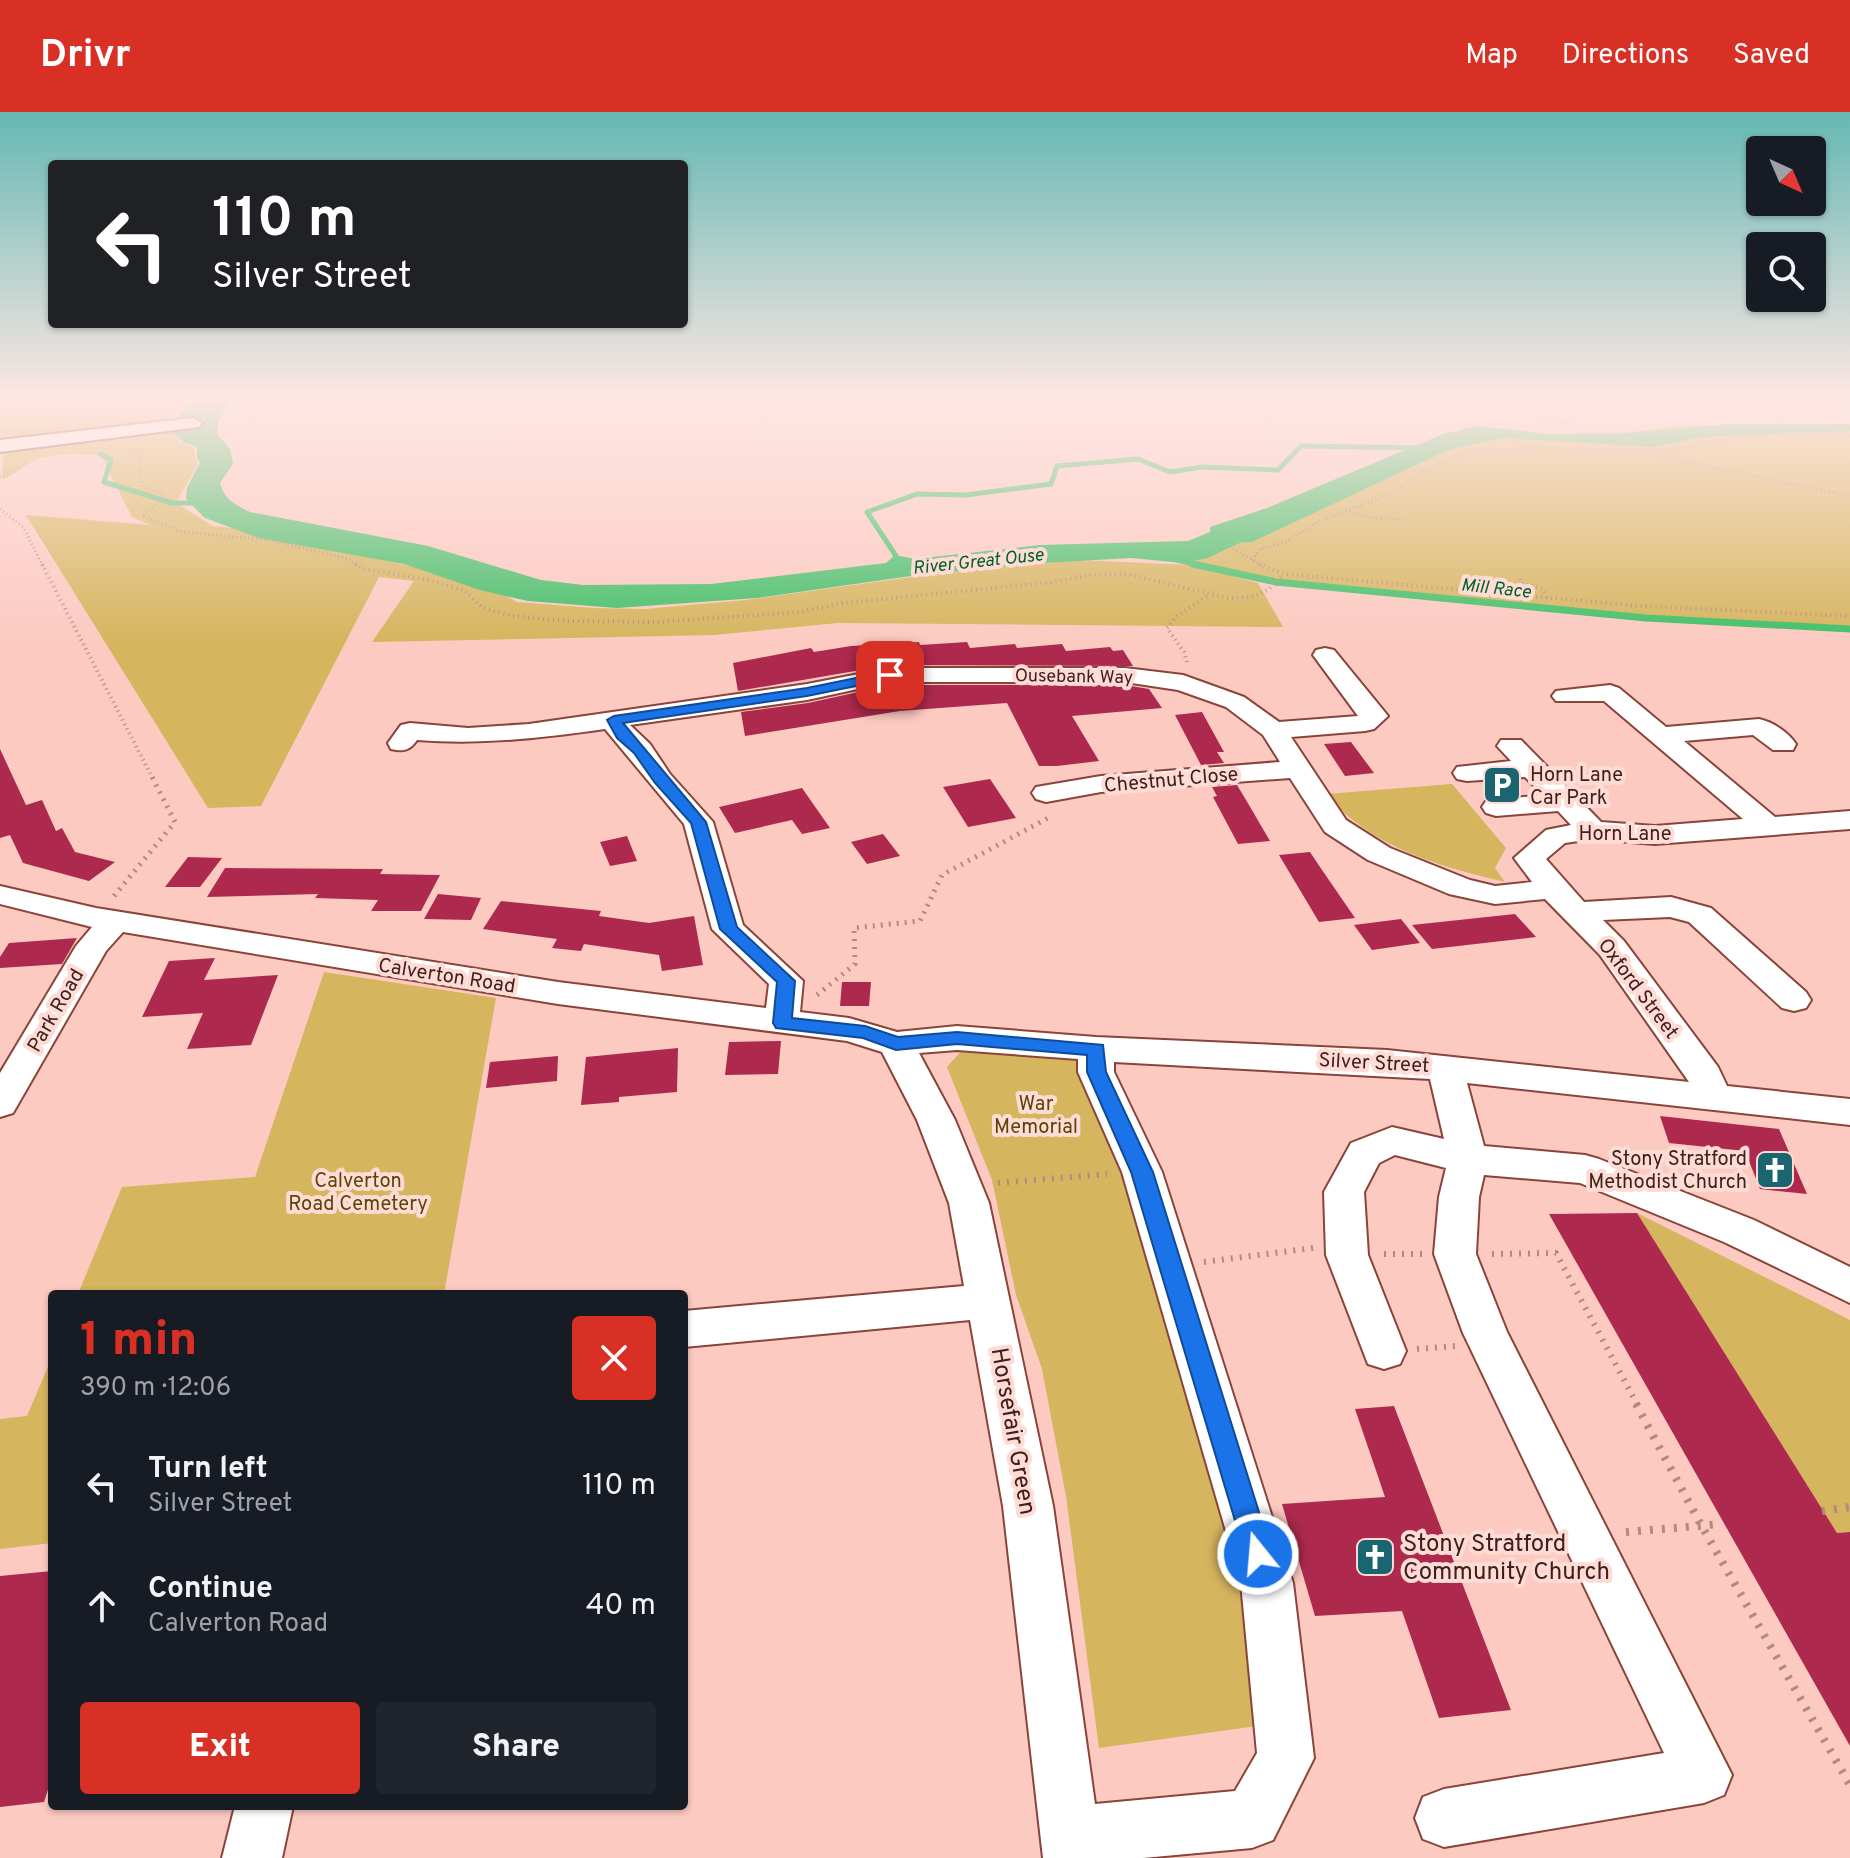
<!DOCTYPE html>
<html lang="en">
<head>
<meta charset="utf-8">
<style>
	:root { --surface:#171b24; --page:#20242c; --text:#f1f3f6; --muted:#9ea1a6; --accent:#d93025 }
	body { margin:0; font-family:Overpass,sans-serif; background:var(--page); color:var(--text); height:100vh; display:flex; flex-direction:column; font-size:30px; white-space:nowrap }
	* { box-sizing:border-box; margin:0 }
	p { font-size:26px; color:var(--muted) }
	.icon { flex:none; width:44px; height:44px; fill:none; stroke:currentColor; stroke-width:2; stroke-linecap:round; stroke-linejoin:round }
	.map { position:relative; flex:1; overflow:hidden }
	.sheet { position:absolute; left:48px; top:1178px; width:640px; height:520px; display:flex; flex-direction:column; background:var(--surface); border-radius:8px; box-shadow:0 2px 6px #0004 }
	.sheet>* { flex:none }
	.guide { position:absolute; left:48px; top:48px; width:640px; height:168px; border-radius:8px; box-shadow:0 2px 6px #0004; background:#202124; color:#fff; overflow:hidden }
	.needle { width:52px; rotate:136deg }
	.buttons { position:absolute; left:1746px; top:24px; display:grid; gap:16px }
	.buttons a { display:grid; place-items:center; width:80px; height:80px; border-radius:8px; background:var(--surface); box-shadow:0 2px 6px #0004; font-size:40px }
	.pin { position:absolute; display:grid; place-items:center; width:68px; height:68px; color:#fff; margin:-34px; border-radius:16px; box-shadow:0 4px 12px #0006 }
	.me { position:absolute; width:88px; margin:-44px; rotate:343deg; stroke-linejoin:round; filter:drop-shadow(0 0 6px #0008) }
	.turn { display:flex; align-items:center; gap:28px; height:168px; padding:0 32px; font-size:36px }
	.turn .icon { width:104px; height:104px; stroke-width:2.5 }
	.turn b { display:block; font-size:56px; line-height:68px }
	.round { display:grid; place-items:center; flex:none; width:84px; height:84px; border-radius:8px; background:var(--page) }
	.headline { display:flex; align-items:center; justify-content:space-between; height:136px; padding:0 32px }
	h1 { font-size:48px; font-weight:800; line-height:60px; color:var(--accent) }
	.button { display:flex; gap:16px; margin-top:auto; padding:16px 32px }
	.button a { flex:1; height:92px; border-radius:8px; background:var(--accent); color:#fff; font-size:32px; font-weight:800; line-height:92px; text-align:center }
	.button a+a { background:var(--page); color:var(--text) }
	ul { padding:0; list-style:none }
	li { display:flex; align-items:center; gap:24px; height:120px; padding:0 32px }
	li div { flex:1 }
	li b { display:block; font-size:30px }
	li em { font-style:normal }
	header { display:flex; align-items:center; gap:48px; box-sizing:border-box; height:112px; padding:0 40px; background:var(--accent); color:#fff }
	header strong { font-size:38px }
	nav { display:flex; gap:44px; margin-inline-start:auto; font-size:28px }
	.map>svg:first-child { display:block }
</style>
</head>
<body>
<header>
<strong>Drivr</strong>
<nav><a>Map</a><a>Directions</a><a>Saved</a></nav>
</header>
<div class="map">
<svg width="1850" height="1746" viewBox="0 0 1850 1746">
	<rect width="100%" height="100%" fill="#fccac1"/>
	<!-- green -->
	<path fill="#d5b55d" d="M 0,286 L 188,286 L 169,312 L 4,332 L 0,326 Z
		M 1692,313 L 1850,318 L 1850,517 L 1646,506 L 1276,470 L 1182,446 L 1469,317 L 1591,324 Z
		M 169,316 L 180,330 L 193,335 L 197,353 L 176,391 L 213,414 L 252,418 L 450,463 L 489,474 L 517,490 L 594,496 L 644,497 L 746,488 L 933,462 L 1077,448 L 1192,453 L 1258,471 L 1283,515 L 838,511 L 714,523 L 372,530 L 414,469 L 379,465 L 261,694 L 208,696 L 26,403 L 150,413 L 132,405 L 101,344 C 83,341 53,341 36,348 C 23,353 15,364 2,367 L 4,335 Z
		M 1452,672 L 1506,736 L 1495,756 L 1505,770 C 1438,754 1372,736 1326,682 Z
		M 324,860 L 496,886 L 444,1182 L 78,1182 L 122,1075 L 255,1065 Z
		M 963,937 L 1080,944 L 1124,1057 L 1247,1473 L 1264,1613 L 1099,1636 L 1066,1384 L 1042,1257 L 1016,1183 L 992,1068 L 947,955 Z
		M 1637,1101 L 1850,1208 L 1850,1420 L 1837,1421 Z
		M 52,1245 L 52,1431 L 0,1437 L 0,1307 L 27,1304 Z"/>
	<!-- water -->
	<path fill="#40bf67" d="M 193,286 L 231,286 L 218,310 L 217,322 L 230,337 L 233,352 L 220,371 C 224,388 236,393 250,400 L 428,434 L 541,468 L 583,473 L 711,472 L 886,451 L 895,443 L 915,447 L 1040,433 L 1188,429 L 1210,420 L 1210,415 L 1267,396 L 1443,322 L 1477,314 L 1550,322 L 1628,321 L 1727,312 L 1850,312 L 1850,319 L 1702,325 L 1656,335 L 1502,326 L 1448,338 L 1252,430 L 1242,430 L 1207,446 L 1183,451 L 1131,446 L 1043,451 L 918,463 L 757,486 L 617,496 L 528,489 L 480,478 L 404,452 L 259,426 L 205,406 L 186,387 L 187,376 L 200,350 L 197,346 L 197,335 L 183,330 L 167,316 Z"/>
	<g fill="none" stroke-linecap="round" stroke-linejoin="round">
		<!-- stream-far1 -->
		<path stroke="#40bf67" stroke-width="5" d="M 100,342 L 111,348 L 104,370 L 172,391 L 201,391
			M 1177,448 L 1202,454
			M 900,450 L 867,400 L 917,382 L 966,383 L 1051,372 L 1057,354 L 1138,347 L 1170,360 L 1202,355 L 1278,358 L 1301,334 L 1422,336"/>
		<!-- stream -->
		<path stroke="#40bf67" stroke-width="7" d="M 1193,452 L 1276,470 L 1646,506 L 1850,517"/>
	</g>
	<!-- building -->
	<path fill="#ad294d" d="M 919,530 L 920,533 L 967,530 L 970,536 L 1015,532 L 1017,536 L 1062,532 L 1066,539 L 1110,535 L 1113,539 L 1123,538 L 1133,554 L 890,553 L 738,579 L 733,551 L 811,536 L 814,540 L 851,534 Z
		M 890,573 L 1125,573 L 1149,577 L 1162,596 L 1072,604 L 1099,649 L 1057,654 L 1039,654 L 1007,591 L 900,599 L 745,624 L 741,600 L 808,591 Z
		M 1202,600 L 1224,640 L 1217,640 L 1224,651 L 1201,653 L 1175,603 Z
		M 1351,630 L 1374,661 L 1345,664 L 1324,632 Z
		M 0,637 L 26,693 L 42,688 L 56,719 L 62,716 L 75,740 L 115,750 L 89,769 L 23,751 L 10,723 L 0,726 Z
		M 990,667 L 1016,706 L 968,715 L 943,675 Z
		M 1237,673 L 1249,693 L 1270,729 L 1238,732 L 1213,685 L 1217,684 L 1212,675 Z
		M 802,676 L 830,716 L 802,722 L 792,708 L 735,721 L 719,695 Z
		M 883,722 L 900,744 L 867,752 L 851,730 Z
		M 627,724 L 637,749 L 610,754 L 600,730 Z
		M 1310,740 L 1320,755 L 1355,806 L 1319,810 L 1279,743 Z
		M 188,745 L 222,746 L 200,775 L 165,775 Z
		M 225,756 L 383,757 L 380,762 L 440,763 L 421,799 L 371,799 L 378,788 L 315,786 L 318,782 L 207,785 Z
		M 438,782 L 481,786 L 471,808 L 424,807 Z
		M 501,789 L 601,799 L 599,804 L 649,811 L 694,804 L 703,853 L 662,859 L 659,843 L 584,832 L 581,839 L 552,836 L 557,827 L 483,817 Z
		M 1515,802 L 1536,825 L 1432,837 L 1412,813 Z
		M 1401,807 L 1420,831 L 1372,838 L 1354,813 Z
		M 77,826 L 62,852 L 0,856 L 0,845 L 9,831 Z
		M 215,846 L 204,868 L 278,863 L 251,933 L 187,937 L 203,901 L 142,905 L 169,849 Z
		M 842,870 L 871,870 L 869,894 L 840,894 Z
		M 781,929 L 778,962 L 725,963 L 729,930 Z
		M 678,936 L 677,980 L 619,985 L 619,990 L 581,993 L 586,945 Z
		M 558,944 L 557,969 L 486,976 L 490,950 Z
		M 1660,1004 L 1779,1017 L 1807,1082 L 1760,1077 L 1745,1039 L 1669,1031 Z
		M 1637,1101 L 1837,1421 L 1850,1420 L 1850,1634 L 1549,1102 Z
		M 1394,1294 L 1511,1598 L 1439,1606 L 1402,1499 L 1315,1504 L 1282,1392 L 1385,1385 L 1355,1297 Z
		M 52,1459 L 52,1665 L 44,1690 L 0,1695 L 0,1464 Z"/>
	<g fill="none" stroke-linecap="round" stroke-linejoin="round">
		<defs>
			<path id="minor" d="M 193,306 L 202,311 L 199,315 L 0,340 L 0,328 Z
				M 1325,536 L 1334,538 L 1388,604 L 1374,617 L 1365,619 L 1291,625 L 1346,708 L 1390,736 L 1470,768 L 1495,774 L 1532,770 L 1514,746 L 1546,718 L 1571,713 L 1558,699 L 1496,704 L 1486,701 L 1482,695 L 1486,689 L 1543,683 L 1525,665 L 1467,669 L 1457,667 L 1453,661 L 1457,655 L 1511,649 L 1497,634 L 1501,628 L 1521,628 L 1601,710 L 1655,714 L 1743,707 L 1604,589 L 1556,589 L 1552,584 L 1556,579 L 1610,573 L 1619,576 L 1666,615 L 1759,607 C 1773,610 1788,620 1796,632 L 1793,638 L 1773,638 L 1753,623 L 1684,629 L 1775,705 L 1850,699 L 1850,717 L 1655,732 L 1592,727 L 1565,731 L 1546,747 L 1584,790 L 1671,785 L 1711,796 L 1806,880 L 1811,888 L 1806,896 L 1794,899 L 1782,896 L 1689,810 L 1670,805 L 1603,808 L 1624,829 L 1718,955 L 1727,974 L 1850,987 L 1850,1013 L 1467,971 L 1484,1034 L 1585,1043 L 1599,1047 L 1754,1108 L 1850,1155 L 1850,1191 L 1724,1130 L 1580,1071 L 1484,1063 L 1479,1085 L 1476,1142 L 1507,1220 L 1732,1663 L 1724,1683 L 1704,1691 L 1444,1735 L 1423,1727 L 1415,1706 L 1423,1685 L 1444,1677 L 1664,1641 L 1463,1221 L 1434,1142 L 1439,1085 L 1446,1056 L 1395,1043 L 1379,1051 L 1364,1080 L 1368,1143 L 1406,1239 L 1400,1252 L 1384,1257 L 1368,1252 L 1326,1143 L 1324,1080 L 1351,1031 L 1392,1015 L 1444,1027 L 1430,967 L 1114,950 L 1114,960 L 1162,1060 L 1293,1471 L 1314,1646 L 1273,1728 L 1252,1736 L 1143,1746 L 1043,1746 L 1003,1394 L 970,1208 L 684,1235 L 684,1199 L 964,1174 L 949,1091 L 917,1008 L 882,940 L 847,929 L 558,892 L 123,820 L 106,839 L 13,1001 L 0,1005 L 0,961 L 76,834 L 92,815 L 0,792 L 0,774 L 96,796 L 558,870 L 766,896 L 769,872 L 712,817 L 684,712 L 605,617 C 540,626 483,633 417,628 C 410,638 404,640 391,637 L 388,631 L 401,613 L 410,611 L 468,616 L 529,612 L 807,572 L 890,556 L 1125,556 L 1183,563 L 1244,585 L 1279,610 L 1358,604 L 1313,543 L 1316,538 ZM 890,570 L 1125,570 L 1178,578 L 1226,595 L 1263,623 L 1280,650 L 1101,664 L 1036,675 L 1032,681 L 1036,687 L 1046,690 L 1101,680 L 1290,666 L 1325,720 L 1368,748 L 1449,782 L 1495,792 L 1545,787 L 1600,843 L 1689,970 L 1387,938 L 1096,925 L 957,914 L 897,920 L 849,906 L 800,900 L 803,869 L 743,813 L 713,710 L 670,662 L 650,632 L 630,613 L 807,588 ZM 957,938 L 1078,947 L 1078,960 L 1122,1060 L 1241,1471 L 1257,1641 L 1235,1679 L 1095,1692 L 1053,1394 L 989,1091 L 955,1008 L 919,941 Z
				M 235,1694 L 293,1694 L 282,1746 L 222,1746 Z"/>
		</defs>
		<!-- minor casing -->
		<use href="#minor" stroke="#8a4439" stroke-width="4"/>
		<!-- path-far4 -->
		<path stroke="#b48982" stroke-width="3" stroke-dasharray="1 3" stroke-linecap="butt" d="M 29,286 L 58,306
			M 1498,286 L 1576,315 L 1618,336
			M 135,341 L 142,348 L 139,358 L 142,375 L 161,381 L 163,386 L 142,404 L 182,420 L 270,428 L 348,447 L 358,454
			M 1644,341 L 1850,384
			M 0,365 L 20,354
			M 0,397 L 23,415 L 43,454
			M 1346,398 L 1372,406 L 1405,408
			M 1233,436 L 1263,454
			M 1252,448 L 1260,437 L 1286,430 L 1318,410 L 1384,384 L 1406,373 L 1414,363 L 1467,340 L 1553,335 L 1630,340 L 1673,337 L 1732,326 L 1850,323"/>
		<!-- path-far3 -->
		<path stroke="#b48982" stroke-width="4" stroke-dasharray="1 4" stroke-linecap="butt" d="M 42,452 L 153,667
			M 355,452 L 364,457 L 429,468 L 464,478 L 483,496 L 513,504 L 566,509 L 658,510 L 801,500 L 836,492 L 1053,470 L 1089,463 L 1127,462 L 1227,486 L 1252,485 L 1268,478 L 1284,462
			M 1259,452 L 1284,462 L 1640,494 L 1850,504
			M 1520,467 L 1521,471 L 1543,477 L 1547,486
			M 1187,550 L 1184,540 L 1167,516 L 1177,504 L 1209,483"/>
		<!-- path-far2 -->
		<path stroke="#b48982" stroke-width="5" stroke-dasharray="2 6" stroke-linecap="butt" d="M 114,784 L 175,710 L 152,665
			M 817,883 L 855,852 L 854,816 L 920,809 L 942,763 L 1050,705"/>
		<!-- path-far1 -->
		<path stroke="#b48982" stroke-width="6" stroke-dasharray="2 7" stroke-linecap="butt" d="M 998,1071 L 1107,1062
			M 1384,1142 L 1422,1142
			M 1492,1142 L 1556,1141 L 1638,1294
			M 1204,1150 L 1313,1136
			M 1417,1237 L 1455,1234"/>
		<!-- path -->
		<path stroke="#b48982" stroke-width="8" stroke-dasharray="3 9" stroke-linecap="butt" d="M 1636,1292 L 1701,1413 L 1850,1673
			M 1822,1399 L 1850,1395
			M 1626,1420 L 1720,1412"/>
		<!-- minor -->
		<use href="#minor" fill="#fff" fill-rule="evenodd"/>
	</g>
	<!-- sky -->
	<linearGradient id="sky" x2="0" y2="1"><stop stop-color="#65b8b4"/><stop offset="0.54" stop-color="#fee7e3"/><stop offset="1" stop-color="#fee7e3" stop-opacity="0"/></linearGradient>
	<rect width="1850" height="531" fill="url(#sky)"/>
	<!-- route -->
	<path fill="#1a73e8" stroke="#114b97" stroke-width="2" d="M 890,559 L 897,563 L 895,566 L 807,584 L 623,611 L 706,710 L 737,815 L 795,869 L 792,906 L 865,914 L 898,925 L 957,920 L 1103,933 L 1106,960 L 1153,1060 L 1272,1442 L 1268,1451 L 1258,1454 L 1249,1451 L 1245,1442 L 1131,1060 L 1087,960 L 1087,943 L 957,932 L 896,938 L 863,926 L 776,916 L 773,911 L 777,870 L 720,817 L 691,711 L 655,671 L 634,641 L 617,626 L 607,608 L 614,604 L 807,576 Z"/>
	<!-- icons -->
	<defs>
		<symbol id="parking-square" viewBox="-11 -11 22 22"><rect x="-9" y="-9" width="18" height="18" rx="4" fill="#1a6570" stroke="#fedbd5"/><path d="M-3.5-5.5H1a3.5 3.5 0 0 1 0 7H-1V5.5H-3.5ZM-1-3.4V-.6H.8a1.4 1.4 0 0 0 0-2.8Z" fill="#fff"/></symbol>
		<symbol id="church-square" viewBox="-11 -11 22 22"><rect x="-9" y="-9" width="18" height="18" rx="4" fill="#1a6570" stroke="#fedbd5"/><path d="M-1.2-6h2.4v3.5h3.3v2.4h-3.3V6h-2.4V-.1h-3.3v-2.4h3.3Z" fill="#fff"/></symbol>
	</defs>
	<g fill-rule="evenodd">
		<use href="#parking-square" x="1480" y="651" width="44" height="44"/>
		<use href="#church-square" x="1753" y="1036" width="44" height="44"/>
		<use href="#church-square" x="1353" y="1423" width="44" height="44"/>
	</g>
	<g text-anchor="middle" stroke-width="8" stroke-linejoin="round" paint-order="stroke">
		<!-- far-water labels -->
		<g font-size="18" font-style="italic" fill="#006129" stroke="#fedbd5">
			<text transform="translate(978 449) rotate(-6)" y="6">River Great Ouse</text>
			<text transform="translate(1496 476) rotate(6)" y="6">Mill Race</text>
		</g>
		<!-- far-street labels -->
		<g font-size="18" fill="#40201c" stroke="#fedbd5">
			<text transform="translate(1074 564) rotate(1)" y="6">Ousebank Way</text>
		</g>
		<!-- poi labels -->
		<g font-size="20" fill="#40201c" stroke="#fedbd5" text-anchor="start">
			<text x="1530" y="669">Horn Lane<tspan x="1530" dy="23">Car Park</tspan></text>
			<text x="1747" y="1053" text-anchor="end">Stony Stratford<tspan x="1747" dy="23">Methodist Church</tspan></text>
		</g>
		<!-- street labels -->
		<g font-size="20" fill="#40201c" stroke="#fedbd5">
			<text transform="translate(1171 667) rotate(-5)" y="7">Chestnut Close</text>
			<text x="1625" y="728">Horn Lane</text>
			<text transform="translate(447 863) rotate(9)" y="7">Calverton Road</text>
			<text transform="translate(1639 876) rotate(53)" y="7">Oxford Street</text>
			<text transform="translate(55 898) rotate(-60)" y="7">Park Road</text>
			<text transform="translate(1374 950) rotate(3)" y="7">Silver Street</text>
		</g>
		<!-- park labels -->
		<g font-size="20" fill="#594505" stroke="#fedbd5">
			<text x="1036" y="998">War<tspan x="1036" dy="23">Memorial</tspan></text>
			<text x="358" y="1075">Calverton<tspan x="358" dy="23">Road Cemetery</tspan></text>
		</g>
		<!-- near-street labels -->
		<g font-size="24" fill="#40201c" stroke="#fedbd5">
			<text transform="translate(1014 1319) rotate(80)" y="8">Horsefair Green</text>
		</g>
		<!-- near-poi labels -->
		<g font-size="24" fill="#40201c" stroke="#fedbd5" text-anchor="start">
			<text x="1403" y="1439">Stony Stratford<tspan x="1403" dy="28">Community Church</tspan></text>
		</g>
	</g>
</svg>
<div class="buttons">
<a><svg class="needle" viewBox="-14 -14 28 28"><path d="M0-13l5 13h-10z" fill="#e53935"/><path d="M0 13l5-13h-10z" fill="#9ea1a6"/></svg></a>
<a><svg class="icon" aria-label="search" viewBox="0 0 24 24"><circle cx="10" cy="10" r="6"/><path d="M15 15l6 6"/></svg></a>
</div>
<div class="pin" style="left:890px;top:563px;background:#d93025"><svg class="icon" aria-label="arrive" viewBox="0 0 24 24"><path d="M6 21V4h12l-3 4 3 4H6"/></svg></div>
<svg class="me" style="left:1258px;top:1442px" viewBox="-20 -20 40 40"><circle r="17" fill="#1a73e8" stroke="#fff" stroke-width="3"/><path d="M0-11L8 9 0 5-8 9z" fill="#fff"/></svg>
<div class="guide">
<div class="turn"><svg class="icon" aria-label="left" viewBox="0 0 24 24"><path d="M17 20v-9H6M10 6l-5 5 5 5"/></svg><div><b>110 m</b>Silver Street</div></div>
</div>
<section class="sheet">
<div class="headline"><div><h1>1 min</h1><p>390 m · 12:06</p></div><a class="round" style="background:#d93025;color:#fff"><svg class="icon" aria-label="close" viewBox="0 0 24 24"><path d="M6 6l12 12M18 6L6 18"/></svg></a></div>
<ul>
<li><svg class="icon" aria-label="left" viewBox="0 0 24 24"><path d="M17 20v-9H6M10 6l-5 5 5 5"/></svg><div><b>Turn left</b><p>Silver Street</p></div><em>110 m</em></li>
<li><svg class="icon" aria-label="ahead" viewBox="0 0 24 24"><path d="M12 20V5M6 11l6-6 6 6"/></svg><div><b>Continue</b><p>Calverton Road</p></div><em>40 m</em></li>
</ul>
<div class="button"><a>Exit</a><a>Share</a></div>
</section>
</div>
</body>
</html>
